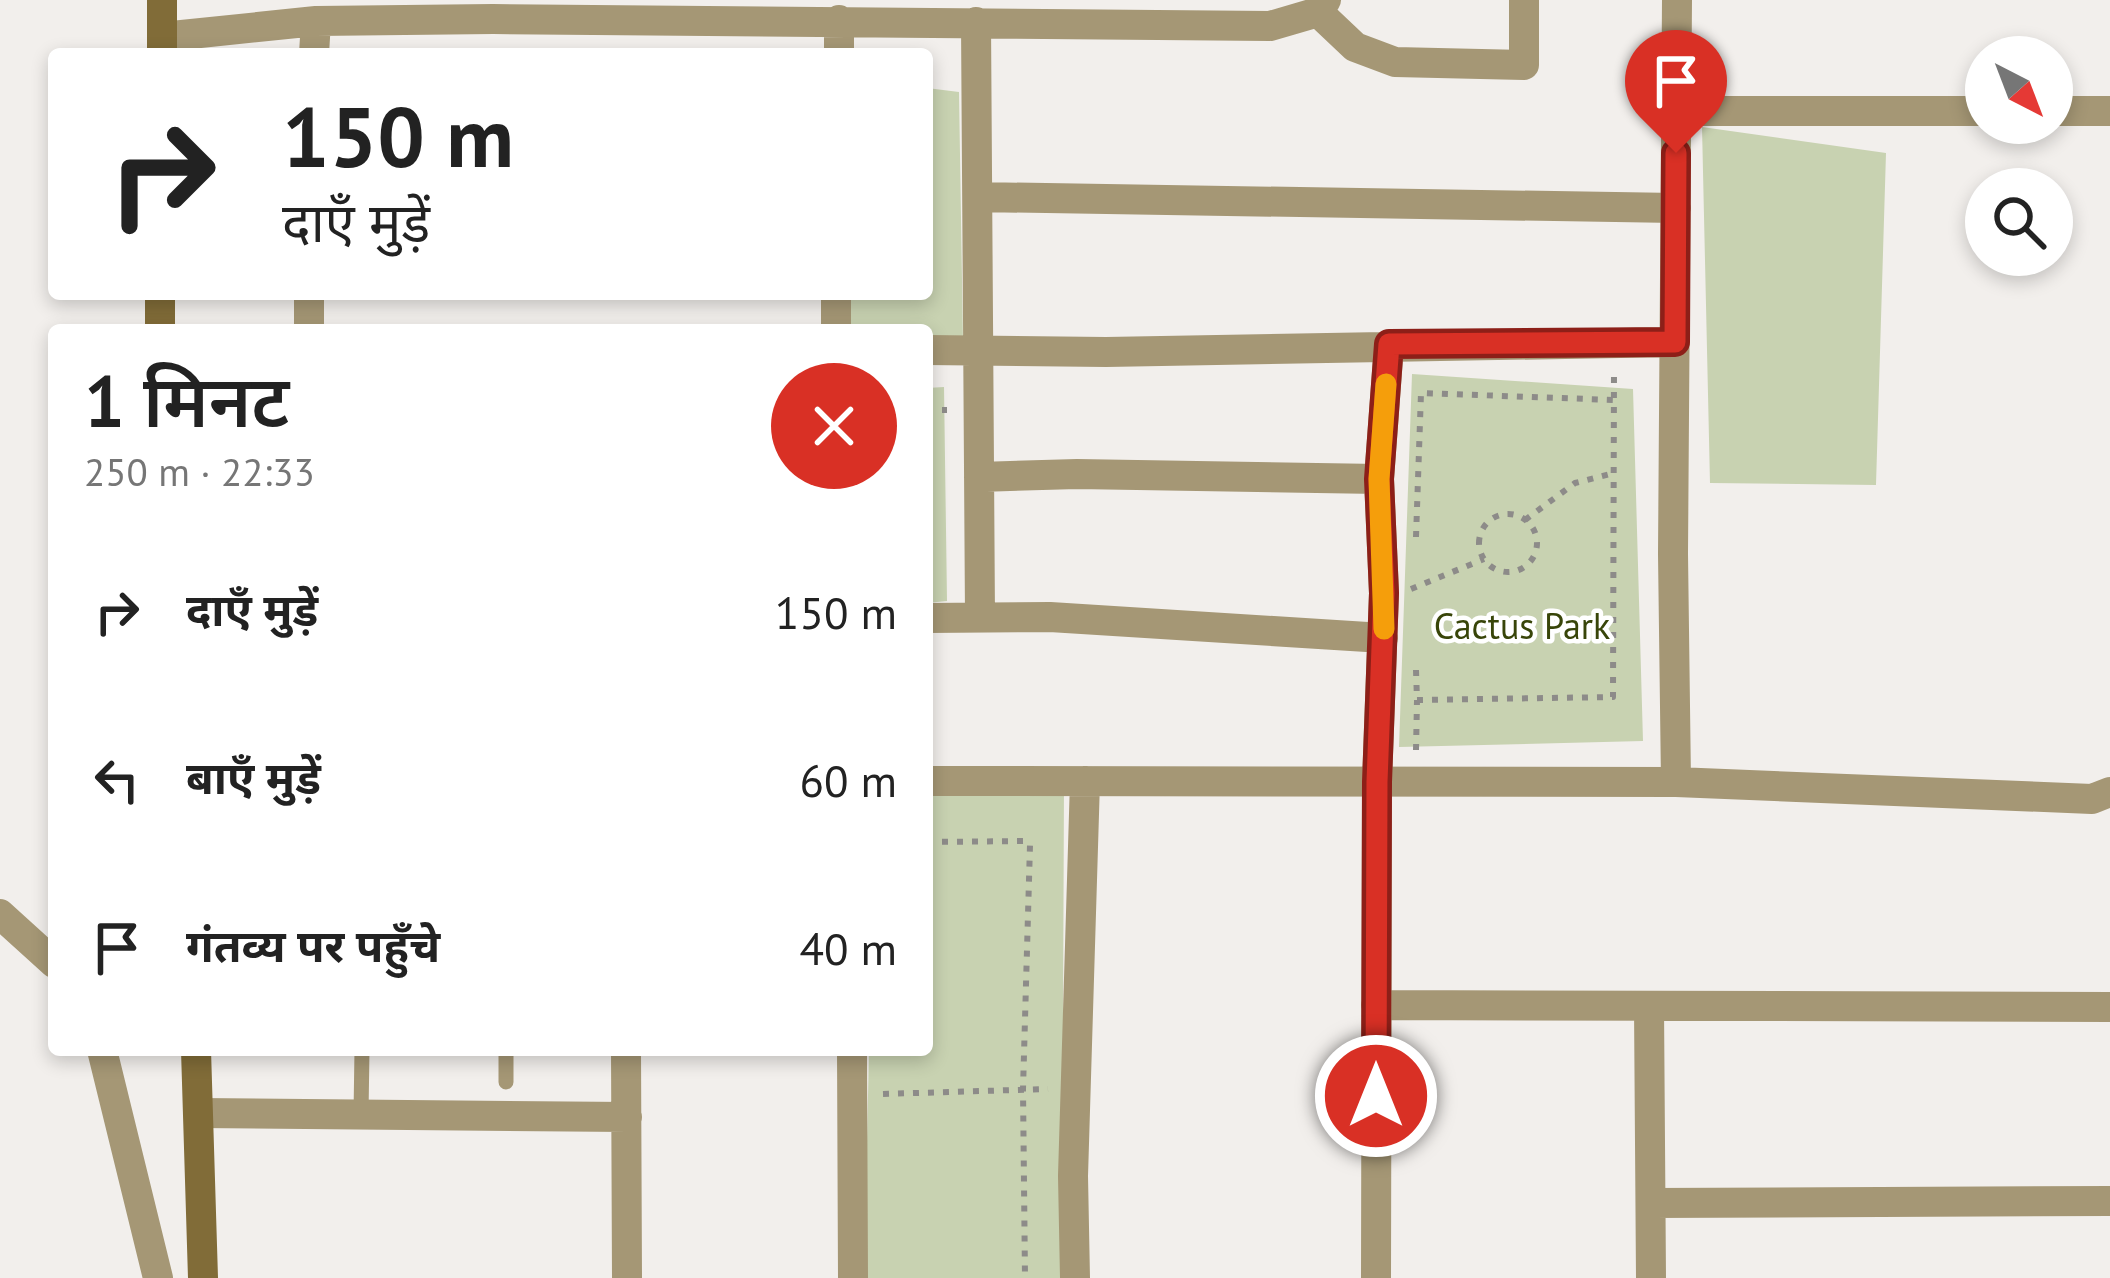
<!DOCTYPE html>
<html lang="hi">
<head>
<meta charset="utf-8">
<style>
	:root { --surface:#fff; --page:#f6f6f6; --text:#222; --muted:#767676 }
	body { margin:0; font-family:"PT Sans","Noto Sans Devanagari",sans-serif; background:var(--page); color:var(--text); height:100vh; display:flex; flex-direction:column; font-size:45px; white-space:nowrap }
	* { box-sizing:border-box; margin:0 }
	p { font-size:39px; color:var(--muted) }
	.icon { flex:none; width:66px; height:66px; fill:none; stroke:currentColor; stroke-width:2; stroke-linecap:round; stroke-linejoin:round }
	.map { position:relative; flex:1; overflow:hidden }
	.details { position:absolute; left:48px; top:324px; width:885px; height:732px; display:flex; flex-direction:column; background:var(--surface); border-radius:12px; box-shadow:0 6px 18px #0003 }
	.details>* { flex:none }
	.banner { position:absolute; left:48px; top:48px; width:885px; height:252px; border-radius:12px; box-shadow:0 6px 18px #0003; background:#fff; color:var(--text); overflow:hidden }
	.needle { width:78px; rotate:138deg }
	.tools { position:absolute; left:1965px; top:36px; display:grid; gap:24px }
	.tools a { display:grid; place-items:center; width:108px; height:108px; border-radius:50%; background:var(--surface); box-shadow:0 6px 18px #0003; font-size:60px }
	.pin { position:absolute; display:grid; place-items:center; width:102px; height:102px; color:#fff; margin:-123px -51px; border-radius:50% 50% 50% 0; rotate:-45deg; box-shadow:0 0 12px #0007 }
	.pin .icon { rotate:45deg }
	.me { position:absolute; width:132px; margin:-66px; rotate:0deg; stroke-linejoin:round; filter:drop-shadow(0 0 9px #0008) }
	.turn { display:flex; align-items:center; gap:42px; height:252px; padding:0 36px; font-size:54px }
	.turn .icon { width:156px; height:156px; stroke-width:2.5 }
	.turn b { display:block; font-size:84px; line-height:102px }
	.round { display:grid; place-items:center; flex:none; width:126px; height:126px; border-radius:63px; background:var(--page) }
	.summary { display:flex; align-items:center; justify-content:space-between; height:204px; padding:0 36px }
	h1 { font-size:72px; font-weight:600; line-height:90px }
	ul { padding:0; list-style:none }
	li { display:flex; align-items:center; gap:36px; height:168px; padding:0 36px }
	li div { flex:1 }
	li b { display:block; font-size:45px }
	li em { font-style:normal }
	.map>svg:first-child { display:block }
</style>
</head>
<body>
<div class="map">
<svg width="2110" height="1278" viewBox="0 0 2110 1278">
	<rect width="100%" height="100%" fill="#f2efec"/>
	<!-- park -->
	<path fill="#c8d2b1" d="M 927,88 L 959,92 L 963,342 L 927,342 L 927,330 L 844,330 L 845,294 L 927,294 Z
		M 1702,127 L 1886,153 L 1876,485 L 1710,483 Z
		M 1412,374 L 1633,389 L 1643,741 L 1399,747 Z
		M 944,387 L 947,601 L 927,603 L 927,388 Z
		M 927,781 L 1064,781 L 1062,1278 L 864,1278 L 869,1050 L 927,1050 Z"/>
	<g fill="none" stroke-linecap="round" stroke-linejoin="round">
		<!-- path -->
		<path stroke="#8d8b89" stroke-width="6" stroke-dasharray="6 9" stroke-linecap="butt" d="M 927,410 L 947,410
			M1479 543a29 29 0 1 1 58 0a29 29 0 1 1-58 0Z
			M 1525,520 L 1575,483 L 1614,473
			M 1416,537 L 1421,393 L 1615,400
			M 1411,589 L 1484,559
			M 1416,670 L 1417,700 L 1613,697 L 1614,371
			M 1416,750 L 1417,700
			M 927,842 L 1025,841 L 1030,845 L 1023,1089 L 1025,1278
			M 883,1094 L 1048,1089"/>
		<!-- service -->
		<path stroke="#a59775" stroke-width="15" d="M 506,1050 L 506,1082
			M 361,1114 L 362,1050"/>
		<!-- minor -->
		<path stroke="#a59775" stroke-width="30" d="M 1318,12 L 1355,47 L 1395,62 L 1524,65 L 1524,0
			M 976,22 L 980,617
			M 162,37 L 316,21 L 493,19 L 1270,26 L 1318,12 L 1326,0
			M 314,54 L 316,21
			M 839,54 L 839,20
			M 1677,111 L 1986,111
			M 2052,111 L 2110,111
			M 978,197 L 1676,208
			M 309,294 L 309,330
			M 836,330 L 836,294
			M 927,350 L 1106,352 L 1675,342
			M 979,477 L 1077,474 L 1379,479
			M 927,618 L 1050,617 L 1383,638
			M 927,781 L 1676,782 L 2092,799 L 2110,792
			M 1676,782 L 1673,554 L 1677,0
			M 0,914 L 54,963
			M 1376,1005 L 2110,1007
			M 1649,1006 L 1651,1278
			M 102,1050 L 158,1278
			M 626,1050 L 627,1278
			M 852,1050 L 853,1278
			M 199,1113 L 627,1117
			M 1651,1203 L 2110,1201
			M 1075,1278 L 1073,1176 L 1085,781
			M 1376,1278 L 1377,782 L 1384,593 L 1379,479 L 1389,345"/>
		<!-- secondary -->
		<path stroke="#816c38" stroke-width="30" d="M 162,0 L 162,54
			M 160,330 L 160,294
			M 196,1050 L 203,1278"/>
	</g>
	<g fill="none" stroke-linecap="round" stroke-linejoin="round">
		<defs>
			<path id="route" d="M 1376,1096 L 1377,782 L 1384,593 L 1379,479 L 1389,344 L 1675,342 L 1676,153"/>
		</defs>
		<!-- route casing -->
		<use href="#route" stroke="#8d1f18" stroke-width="30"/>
		<!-- route -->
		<use href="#route" stroke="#d93025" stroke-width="21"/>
		<!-- slow -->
		<path stroke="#f59e0b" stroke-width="21" d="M 1384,629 L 1379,479 L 1386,384"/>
	</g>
	<g text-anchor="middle" stroke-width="9" stroke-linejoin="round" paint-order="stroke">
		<!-- park labels -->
		<g font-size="36" fill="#384509" stroke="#fff">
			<text x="1522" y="639">Cactus Park</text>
		</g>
	</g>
</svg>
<div class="tools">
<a><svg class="needle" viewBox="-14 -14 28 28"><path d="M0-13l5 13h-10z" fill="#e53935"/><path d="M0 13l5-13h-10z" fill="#767676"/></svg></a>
<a><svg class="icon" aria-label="search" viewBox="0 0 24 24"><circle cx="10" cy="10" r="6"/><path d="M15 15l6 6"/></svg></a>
</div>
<div class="pin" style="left:1676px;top:153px;background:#d93025"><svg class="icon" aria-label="arrive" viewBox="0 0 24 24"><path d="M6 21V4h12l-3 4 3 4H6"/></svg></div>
<svg class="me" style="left:1376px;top:1096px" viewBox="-20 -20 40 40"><circle r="17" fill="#d93025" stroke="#fff" stroke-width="3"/><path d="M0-11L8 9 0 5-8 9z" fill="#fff"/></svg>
<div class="banner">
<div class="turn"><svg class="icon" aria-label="right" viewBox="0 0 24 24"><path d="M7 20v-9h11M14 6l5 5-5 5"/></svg><div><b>150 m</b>दाएँ मुड़ें</div></div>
</div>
<section class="details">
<div class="summary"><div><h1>1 मिनट</h1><p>250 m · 22:33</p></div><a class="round" style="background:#d93025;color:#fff"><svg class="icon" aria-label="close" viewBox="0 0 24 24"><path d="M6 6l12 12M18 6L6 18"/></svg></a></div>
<ul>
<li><svg class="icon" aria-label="right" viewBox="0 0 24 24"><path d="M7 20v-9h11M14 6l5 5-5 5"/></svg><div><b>दाएँ मुड़ें</b></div><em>150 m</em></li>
<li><svg class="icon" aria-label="left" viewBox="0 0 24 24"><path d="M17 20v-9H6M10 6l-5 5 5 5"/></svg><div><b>बाएँ मुड़ें</b></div><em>60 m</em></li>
<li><svg class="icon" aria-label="arrive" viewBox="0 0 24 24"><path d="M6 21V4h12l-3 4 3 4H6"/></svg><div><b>गंतव्य पर पहुँचे</b></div><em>40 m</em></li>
</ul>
</section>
</div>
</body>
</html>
